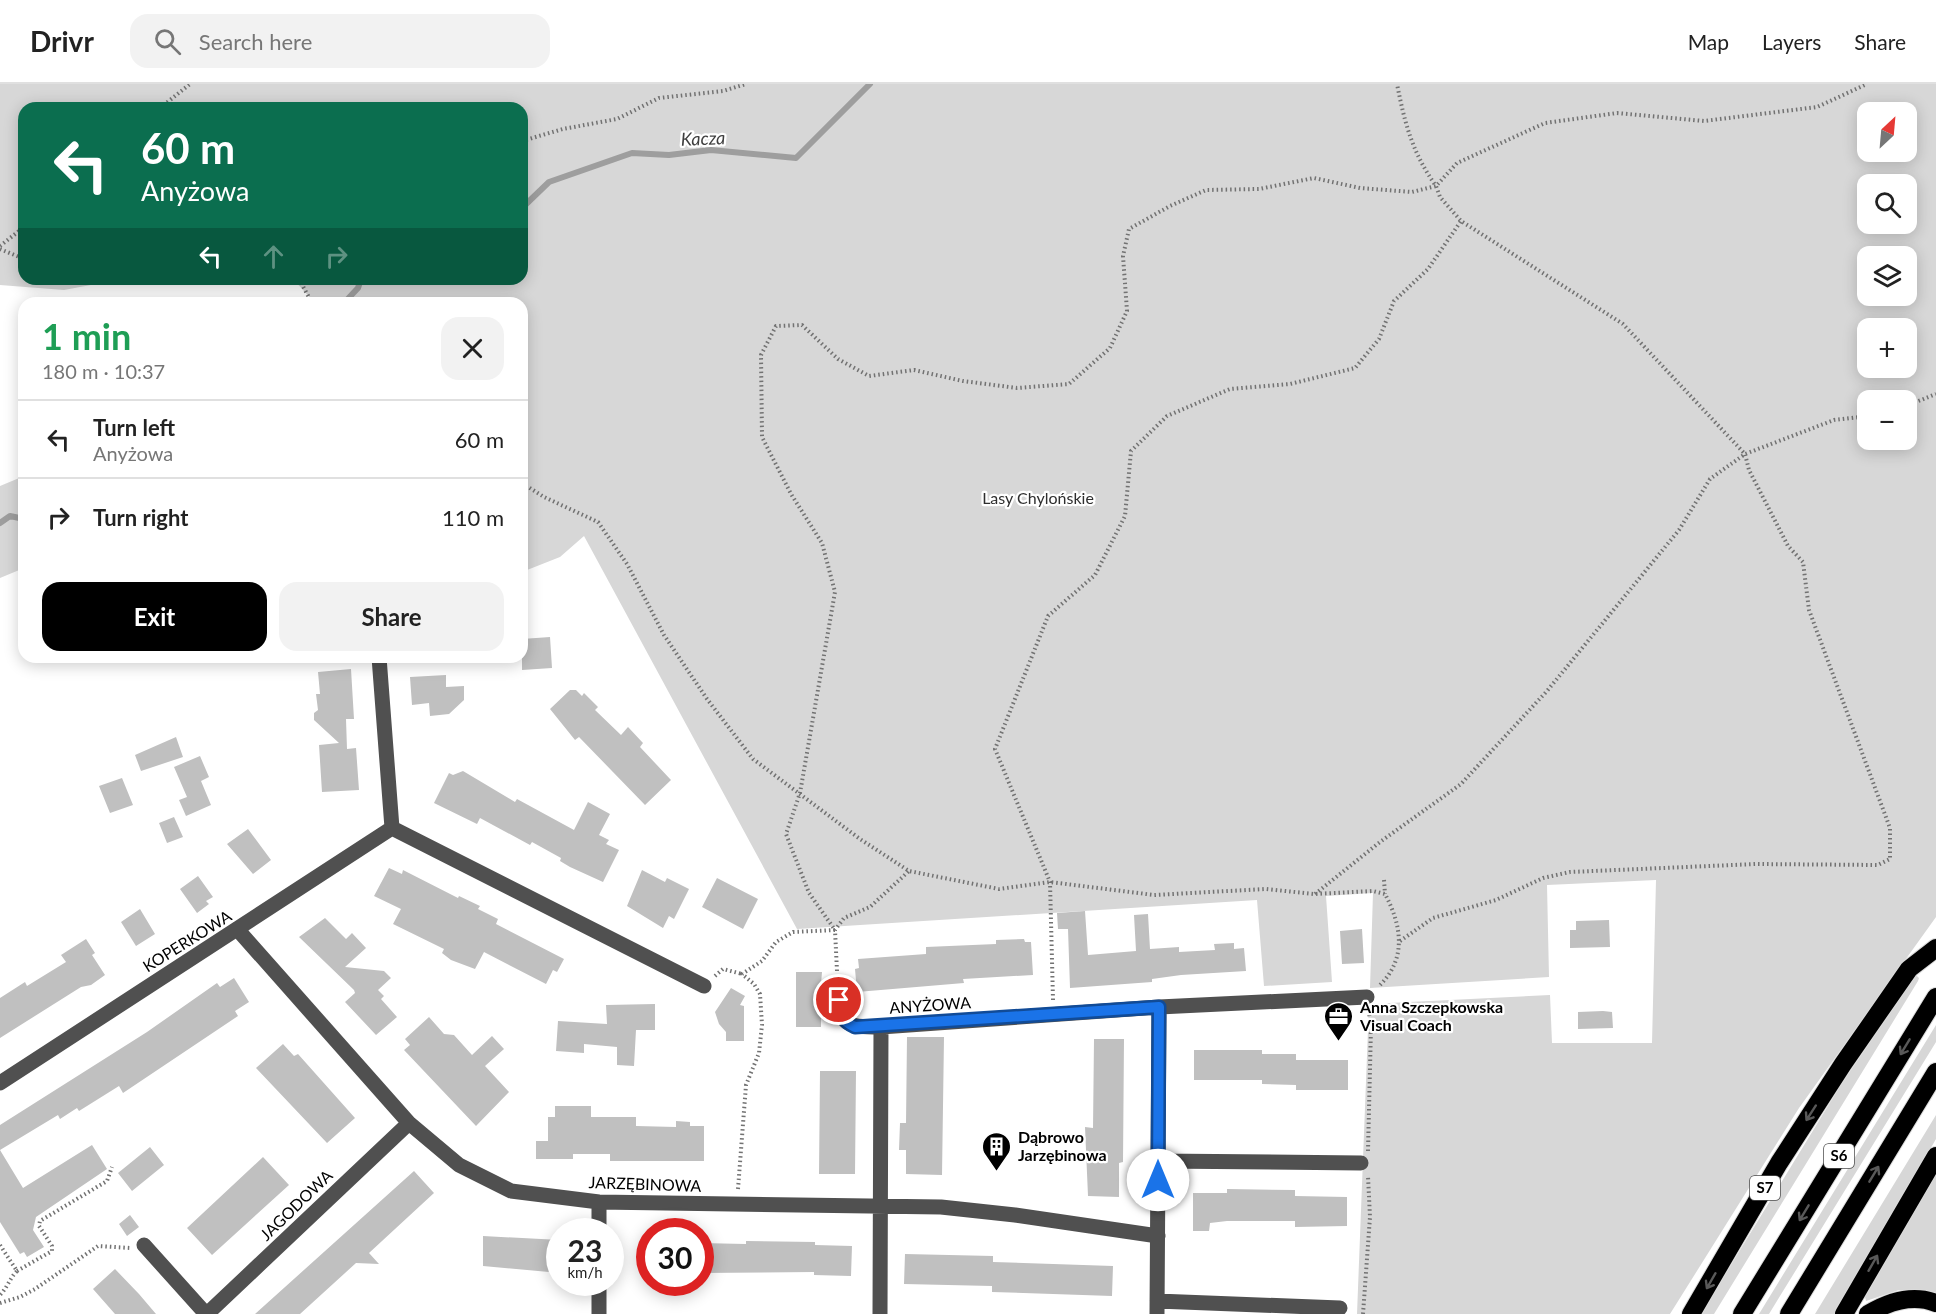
<!DOCTYPE html>
<html lang="en">
<head>
<meta charset="utf-8">
<style>
	:root { --surface:#fff; --page:#f2f2f2; --text:#222; --muted:#767676; --line:#e0e0e0; --accent:#000 }
	body { margin:0; font-family:Lato,sans-serif; background:var(--page); color:var(--text); height:100vh; display:flex; flex-direction:column; font-size:22px; white-space:nowrap }
	* { box-sizing:border-box; margin:0 }
	p { font-size:20px; color:var(--muted) }
	.icon { flex:none; width:33px; height:33px; fill:none; stroke:currentColor; stroke-width:2; stroke-linecap:round; stroke-linejoin:round }
	.map { position:relative; flex:1; overflow:hidden }
	.details { position:absolute; left:18px; top:213px; width:510px; height:366px; display:flex; flex-direction:column; background:var(--surface); border-radius:18px; box-shadow:0 3px 15px #0003 }
	.details>* { flex:none }
	.hud { position:absolute; left:18px; top:18px; width:510px; height:183px; border-radius:18px; box-shadow:0 3px 15px #0003; background:#0b6e4f; color:#fff; overflow:hidden }
	.needle { width:39px; rotate:26deg }
	.buttons { position:absolute; left:1857px; top:18px; display:grid; gap:12px }
	.buttons a { display:grid; place-items:center; width:60px; height:60px; border-radius:12px; background:var(--surface); box-shadow:0 3px 15px #0003; font-size:30px }
	.speed { position:absolute; left:546px; top:1134px; display:flex; gap:12px; font-size:30px; font-weight:700; text-align:center }
	.speed>* { display:grid; place-content:center; width:78px; height:78px; border-radius:50%; background:var(--surface); box-shadow:0 3px 15px #0003; line-height:1 }
	.speed small { font-size:15px; font-weight:400 }
	.speed .limit { border:9px solid #d22; background:#fff; color:#111 }
	.pin { position:absolute; display:grid; place-items:center; width:51px; height:51px; color:#fff; margin:-26px; border:3px solid #fff; border-radius:50%; box-shadow:0 2px 6px #0007 }
	.me { position:absolute; width:66px; margin:-33px; rotate:0deg; stroke-linejoin:round; filter:drop-shadow(0 0 4px #0008) }
	.turn { display:flex; align-items:center; gap:21px; height:126px; padding:0 24px; font-size:27px }
	.turn .icon { width:78px; height:78px; stroke-width:2.5 }
	.turn b { display:block; font-size:42px; line-height:51px }
	.lanes { display:flex; align-items:center; height:57px; padding:0 24px; background:#0003; justify-content:center; gap:30px; direction:ltr }
	.lanes .off { opacity:.35 }
	.round { display:grid; place-items:center; flex:none; width:63px; height:63px; border-radius:18px; background:var(--page) }
	.headline { display:flex; align-items:center; justify-content:space-between; height:102px; padding:0 24px }
	h1 { font-size:36px; font-weight:700; line-height:45px; color:#1e9e55 }
	.action { display:flex; gap:12px; margin-top:auto; padding:12px 24px }
	.action a { flex:1; height:69px; border-radius:18px; background:var(--accent); color:#fff; font-size:24px; font-weight:700; line-height:69px; text-align:center }
	.action a+a { background:var(--page); color:var(--text) }
	ul { padding:0; list-style:none }
	li { display:flex; align-items:center; gap:18px; height:78px; padding:0 24px; border-top:2px solid var(--line) }
	li div { flex:1 }
	li b { display:block; font-size:22px }
	li em { font-style:normal }
	header { display:flex; align-items:center; gap:36px; box-sizing:border-box; height:84px; padding:0 30px; background:var(--surface); border-bottom:2px solid var(--line) }
	header strong { font-size:28px }
	nav { display:flex; gap:33px; margin-inline-start:auto; font-size:21px }
	.search { width:420px; height:54px; background:var(--page); display:flex; align-items:center; gap:15px; box-sizing:border-box; padding:0 21px; border-radius:18px; color:var(--muted); font-size:22px }
	.map>svg:first-child { display:block }
</style>
</head>
<body>
<header>
<strong>Drivr</strong>
<div class="search"><svg class="icon" aria-label="search" viewBox="0 0 24 24"><circle cx="10" cy="10" r="6"/><path d="M15 15l6 6"/></svg>Search here</div>
<nav><a>Map</a><a>Layers</a><a>Share</a></nav>
</header>
<div class="map">
<svg width="1936" height="1230" viewBox="0 0 1936 1230">
	<rect width="100%" height="100%" fill="#fff"/>
	<!-- green -->
	<path fill="#d7d7d7" fill-rule="evenodd" d="M 0,0 L 1936,0 L 1936,833 L 1799,1024 L 1670,1230 L 1357,1230 L 1369,920 L 1550,911 L 1552,959 L 1652,959 L 1656,796 L 1547,801 L 1549,893 L 1370,904 L 1373,809 L 1326,812 L 1332,898 L 1264,902 L 1257,816 L 797,845 L 584,452 L 560,473 L 522,488 L 522,219 L 315,219 L 293,195 L 522,195 L 522,24 L 24,24 L 24,195 L 123,195 L 64,206 L 0,201 ZM 1868,28 L 1906,28 L 1906,68 L 1868,68 ZM 1868,100 L 1906,100 L 1906,140 L 1868,140 ZM 1868,172 L 1906,172 L 1906,212 L 1868,212 ZM 1868,244 L 1906,244 L 1906,284 L 1868,284 ZM 1868,316 L 1906,316 L 1906,356 L 1868,356 Z
		M 24,392 L 24,484 L 0,494 L 0,402 Z
		M 1916,891 L 1919,894 L 1918,897 L 1714,1230 L 1701,1230 L 1842,999 Z
		M 1936,941 L 1936,958 L 1769,1230 L 1759,1230 Z
		M 1936,1031 L 1936,1055 L 1835,1230 L 1815,1230 Z
		M 1936,1089 L 1936,1209 L 1899,1206 L 1866,1217 L 1865,1213 Z"/>
	<g fill="none" stroke-linecap="round" stroke-linejoin="round">
		<!-- stream -->
		<path stroke="#9e9e9e" stroke-width="6" d="M 522,124 L 549,98 L 632,69 L 669,71 L 711,66 L 796,74 L 870,0
			M 344,219 L 358,204 L 361,195
			M 0,439 L 10,432 L 24,435"/>
	</g>
	<!-- building -->
	<path fill="#c0c0c0" d="M 550,553 L 552,584 L 522,586 L 522,555 Z
		M 351,585 L 354,635 L 346,635 L 347,665 L 356,664 L 359,706 L 322,708 L 319,661 L 339,659 L 314,636 L 314,629 L 318,626 L 316,610 L 320,610 L 318,588 Z
		M 446,591 L 446,603 L 464,602 L 464,616 L 449,630 L 430,632 L 429,619 L 412,621 L 410,593 Z
		M 570,606 L 576,606 L 582,612 L 584,609 L 598,623 L 595,626 L 621,651 L 628,643 L 643,659 L 640,663 L 671,696 L 645,721 L 579,653 L 575,656 L 550,625 Z
		M 176,653 L 183,673 L 141,687 L 135,671 Z
		M 200,672 L 209,693 L 201,697 L 211,721 L 186,732 L 179,716 L 187,713 L 174,683 Z
		M 463,687 L 515,718 L 517,715 L 574,746 L 588,718 L 610,730 L 599,751 L 609,756 L 606,760 L 619,766 L 603,798 L 570,783 L 560,777 L 561,774 L 532,758 L 530,761 L 480,734 L 477,740 L 434,719 L 449,689 L 453,691 Z
		M 122,694 L 133,721 L 110,729 L 99,702 Z
		M 174,733 L 183,753 L 167,759 L 159,739 Z
		M 248,745 L 271,776 L 253,790 L 227,760 Z
		M 389,784 L 402,790 L 403,786 L 458,814 L 459,812 L 480,822 L 478,825 L 498,835 L 496,840 L 564,875 L 557,888 L 553,886 L 546,900 L 484,868 L 475,885 L 451,876 L 442,869 L 444,865 L 393,840 L 401,825 L 374,812 Z
		M 642,786 L 665,798 L 667,794 L 689,805 L 674,835 L 669,832 L 663,844 L 627,822 Z
		M 198,792 L 213,813 L 206,817 L 209,820 L 197,829 L 180,805 Z
		M 717,794 L 758,815 L 743,845 L 702,823 Z
		M 140,825 L 155,850 L 136,862 L 121,838 Z
		M 1085,827 L 1088,871 L 1136,867 L 1134,831 L 1148,830 L 1150,865 L 1179,863 L 1179,868 L 1215,866 L 1214,860 L 1234,859 L 1234,865 L 1244,864 L 1246,887 L 1181,891 L 1152,895 L 1152,898 L 1070,904 L 1068,845 L 1058,845 L 1057,829 Z
		M 325,834 L 346,855 L 352,849 L 366,864 L 345,883 L 384,887 L 391,894 L 378,906 L 384,912 L 381,915 L 397,933 L 376,951 L 345,918 L 355,909 L 354,906 L 299,853 Z
		M 1609,836 L 1610,863 L 1570,864 L 1570,846 L 1576,846 L 1576,837 Z
		M 1362,845 L 1364,879 L 1342,880 L 1340,847 Z
		M 86,855 L 95,869 L 92,871 L 105,891 L 91,901 L 81,903 L 0,954 L 0,914 L 25,898 L 27,902 L 66,878 L 61,871 Z
		M 1024,855 L 1025,858 L 1031,858 L 1033,891 L 963,895 L 964,899 L 857,908 L 855,885 L 859,884 L 858,875 L 926,870 L 926,863 L 996,860 L 996,856 Z
		M 796,888 L 822,888 L 821,900 L 826,900 L 826,932 L 821,932 L 821,943 L 796,943 Z
		M 234,894 L 249,918 L 235,927 L 238,932 L 123,1009 L 119,1002 L 79,1027 L 77,1024 L 60,1035 L 58,1031 L 0,1066 L 0,1041 L 147,948 L 217,899 L 220,903 Z
		M 731,904 L 745,912 L 740,921 L 744,922 L 744,957 L 726,957 L 726,948 L 719,940 L 715,928 Z
		M 655,920 L 655,946 L 636,946 L 634,982 L 617,981 L 617,963 L 584,960 L 584,969 L 556,967 L 558,937 L 607,940 L 606,921 Z
		M 1603,927 L 1612,928 L 1613,944 L 1578,945 L 1578,928 Z
		M 429,933 L 444,950 L 454,951 L 472,971 L 492,952 L 504,965 L 485,982 L 509,1008 L 476,1042 L 404,966 L 410,961 L 405,955 Z
		M 907,953 L 944,953 L 942,1091 L 906,1090 L 906,1066 L 899,1066 L 900,1039 L 906,1039 Z
		M 1094,955 L 1124,955 L 1123,1078 L 1119,1079 L 1119,1113 L 1088,1112 L 1085,1043 L 1093,1044 Z
		M 283,960 L 294,972 L 298,970 L 355,1034 L 327,1059 L 256,984 Z
		M 1194,966 L 1262,966 L 1262,970 L 1296,970 L 1296,976 L 1348,976 L 1348,1006 L 1296,1006 L 1296,1001 L 1262,1000 L 1262,996 L 1194,996 Z
		M 820,987 L 856,987 L 855,1090 L 819,1090 Z
		M 555,1022 L 591,1022 L 591,1033 L 636,1033 L 636,1042 L 676,1043 L 676,1037 L 690,1038 L 690,1042 L 704,1042 L 704,1077 L 610,1077 L 610,1070 L 573,1070 L 573,1075 L 536,1075 L 536,1057 L 548,1057 L 548,1033 L 555,1033 Z
		M 92,1061 L 107,1085 L 36,1133 L 33,1146 L 44,1163 L 27,1173 L 24,1168 L 20,1170 L 0,1138 L 0,1066 L 23,1104 Z
		M 150,1063 L 164,1081 L 132,1107 L 118,1089 Z
		M 263,1073 L 289,1101 L 212,1171 L 187,1144 Z
		M 414,1087 L 434,1109 L 369,1169 L 379,1180 L 356,1179 L 300,1230 L 255,1230 Z
		M 1227,1105 L 1295,1106 L 1295,1112 L 1347,1113 L 1347,1142 L 1295,1143 L 1295,1137 L 1227,1137 L 1210,1139 L 1209,1147 L 1193,1147 L 1193,1109 L 1227,1109 Z
		M 130,1131 L 139,1143 L 127,1152 L 119,1140 Z
		M 483,1152 L 560,1156 L 560,1189 L 483,1182 Z
		M 746,1157 L 815,1158 L 815,1161 L 852,1162 L 851,1192 L 814,1191 L 814,1188 L 700,1189 L 700,1159 L 746,1160 Z
		M 905,1170 L 993,1172 L 993,1178 L 1113,1182 L 1112,1212 L 992,1208 L 992,1202 L 904,1200 Z
		M 115,1185 L 139,1210 L 156,1230 L 115,1230 L 93,1205 Z"/>
	<g fill="none" stroke-linecap="round" stroke-linejoin="round">
		<defs>
			<path id="highway" d="M 1691,1230 L 1779,1079 L 1843,980 L 1909,885 L 1936,864
				M 1742,1230 L 1936,913
				M 1789,1230 L 1936,988
				M 1844,1230 L 1936,1072
				M 1868,1230 C 1888,1218 1913,1210 1936,1219"/>
		</defs>
		<!-- highway casing -->
		<use href="#highway" stroke="#dbdbdb" stroke-width="20"/>
		<!-- path -->
		<path stroke="#727272" stroke-width="4" stroke-dasharray="1.5 3" stroke-linecap="butt" d="M 160,24 L 190,0
			M 522,57 L 563,45 L 617,35 L 659,14 L 723,7 L 746,0
			M 0,162 L 24,143
			M 0,165 L 24,175
			M 299,195 L 312,219
			M 1906,322 L 1936,310
			M 522,399 L 544,413 L 598,438 L 627,480 L 664,551 L 707,615 L 753,675 L 860,755 L 909,787 L 999,805 L 1050,798 L 1154,811 L 1266,805 L 1314,810 L 1373,807 L 1385,810 C 1402,842 1407,875 1379,902
			M 1384,796 L 1385,810
			M 1315,810 L 1380,758 L 1461,700 L 1547,607 L 1679,446 L 1710,395 L 1745,370 L 1834,336 L 1868,332
			M 1400,857 L 1433,834 L 1496,816 L 1543,794 L 1570,788 L 1756,780 L 1878,781 L 1890,775 L 1890,744 L 1809,526 L 1803,478 L 1788,462 L 1749,386 L 1745,370 L 1623,240 L 1461,137 L 1440,113 L 1436,102 L 1457,79 L 1545,39 L 1617,29 L 1704,37 L 1817,23 L 1867,0
			M 837,887 L 835,846 L 844,834 L 870,823 L 909,787
			M 715,892 L 723,885 L 742,890
			M 1053,916 L 1050,798 L 995,665 L 1048,532 L 1095,491 L 1125,432 L 1131,367 L 1167,332 L 1230,305 L 1290,300 L 1355,284 L 1379,255 L 1394,217 L 1428,185 L 1461,137
			M 1368,1067 L 1371,943 L 1369,928
			M 738,1105 L 746,1001 L 759,969 L 762,941 L 760,910 L 754,900 L 742,890 L 762,877 L 776,858 L 793,848 L 835,846 L 809,809 L 786,750 L 800,709 L 835,508 L 822,459 L 791,410 L 762,353 L 761,271 L 776,242 L 802,241 L 838,275 L 869,292 L 914,286 L 963,297 L 1017,304 L 1069,300 L 1110,264 L 1127,227 L 1123,172 L 1129,145 L 1170,122 L 1206,106 L 1259,105 L 1314,94 L 1360,104 L 1412,108 L 1436,102 C 1412,68 1405,40 1397,0
			M 0,1161 L 17,1187 C 10,1194 7,1204 0,1211
			M 17,1187 L 52,1167 L 52,1162 L 39,1142 L 40,1137 L 107,1097 L 112,1083
			M 0,1219 L 20,1213 L 35,1205 L 98,1162 L 130,1164
			M 1363,1230 L 1370,1133 L 1368,1092"/>
		<!-- minor -->
		<path stroke="#505050" stroke-width="15" d="M 379,573 L 392,744
			M 238,846 L 409,1039 L 459,1081 L 511,1107 L 599,1118 L 941,1123 L 1015,1131 L 1158,1152
			M 838,903 C 840,941 843,943 881,943
			M 0,999 L 392,744 L 704,902
			M 1158,1077 L 1361,1079
			M 599,1148 L 599,1118
			M 144,1161 L 206,1230
			M 1157,1217 L 1340,1224
			M 207,1230 L 409,1039
			M 599,1230 L 599,1198
			M 880,1230 L 881,943 L 1159,923 L 1367,913
			M 1157,1230 L 1159,923"/>
		<!-- highway -->
		<use href="#highway" stroke="#000" stroke-width="18"/>
	</g>
	<!-- one-way arrows -->
	<defs><path id="oneway-shaft" d="M-6 0H5M1.5-3L5.5 0L1.5 3" fill="none" stroke-width="1.6" stroke-linecap="round" stroke-linejoin="round" transform="scale(1.5)"/></defs>
	<g stroke="#595959">
		<use href="#oneway-shaft" transform="translate(1905 963) rotate(121)"/>
		<use href="#oneway-shaft" transform="translate(1811 1029) rotate(123)"/>
		<use href="#oneway-shaft" transform="translate(1874 1090) rotate(-59)"/>
		<use href="#oneway-shaft" transform="translate(1804 1129) rotate(121)"/>
		<use href="#oneway-shaft" transform="translate(1873 1179) rotate(-60)"/>
		<use href="#oneway-shaft" transform="translate(1711 1197) rotate(120)"/>
	</g>
	<g fill="none" stroke-linecap="round" stroke-linejoin="round">
		<defs>
			<path id="route" d="M 839,916 C 839,931 842,937 855,943 L 1159,923 L 1158,1096"/>
		</defs>
		<!-- route casing -->
		<use href="#route" stroke="#114b97" stroke-width="15"/>
		<!-- route -->
		<use href="#route" stroke="#1a73e8" stroke-width="10"/>
	</g>
	<!-- icons -->
	<defs>
		<symbol id="office-pin" viewBox="-11 -11 22 30"><path d="M0 17L-7.5 6A9.5 9.5 0 1 1 7.5 6Z" fill="#000" stroke="#fff"/><path d="M-6-3h4V-5.5h4V-3h4V5H-6ZM-1-4.5V-3h2v-1.5ZM-6 0V1H6V0Z" fill="#fff"/></symbol>
		<symbol id="building-pin" viewBox="-11 -11 22 30"><path d="M0 17L-7.5 6A9.5 9.5 0 1 1 7.5 6Z" fill="#000" stroke="#fff"/><path d="M-4-6H4V6H1V3H-1V6H-4ZM-2.5-4.3h1.7v1.8h-1.7ZM.8-4.3h1.7v1.8H.8ZM-2.5-1h1.7V.8h-1.7ZM.8-1h1.7V.8H.8Z" fill="#fff"/></symbol>
	</defs>
	<g fill-rule="evenodd">
		<use href="#office-pin" x="1322" y="916" width="33" height="45"/>
		<use href="#building-pin" x="980" y="1046" width="33" height="45"/>
	</g>
	<g text-anchor="middle" stroke-width="4.5" stroke-linejoin="round" paint-order="stroke">
		<!-- shield labels -->
		<g fill="#fff" stroke="#4c4c4c" stroke-width="1.5">
			<rect x="1824" y="1060" width="30" height="24" rx="4.5"/>
			<rect x="1750" y="1092" width="30" height="24" rx="4.5"/>
		</g>
		<g font-size="15" font-weight="bold" fill="#000">
			<text x="1839" y="1077">S6</text>
			<text x="1765" y="1109">S7</text>
		</g>
		<!-- park labels -->
		<g font-size="16" fill="#2e2e2e" stroke="#fff">
			<text x="1038" y="420">Lasy Chylońskie</text>
		</g>
		<!-- street labels -->
		<g font-size="16" fill="#000" stroke="#fff">
			<text transform="translate(187 857) rotate(-32)" y="6">KOPERKOWA</text>
			<text transform="translate(930 921) rotate(-4)" y="6">ANYŻOWA</text>
			<text transform="translate(645 1100) rotate(2)" y="6">JARZĘBINOWA</text>
			<text transform="translate(296 1121) rotate(-44)" y="6">JAGODOWA</text>
		</g>
		<!-- poi labels -->
		<g font-size="16" font-weight="bold" fill="#000" stroke="#fff" text-anchor="start">
			<text x="1360" y="929">Anna Szczepkowska<tspan x="1360" dy="18">Visual Coach</tspan></text>
			<text x="1018" y="1059">Dąbrowo<tspan x="1018" dy="18">Jarzębinowa</tspan></text>
		</g>
		<!-- water labels -->
		<g font-size="18" font-style="italic" fill="#3f3f3f" stroke="#fff">
			<text transform="translate(703 55) rotate(-2)" y="6">Kacza</text>
		</g>
	</g>
</svg>
<div class="buttons">
<a><svg class="needle" viewBox="-14 -14 28 28"><path d="M0-13l5 13h-10z" fill="#e53935"/><path d="M0 13l5-13h-10z" fill="#767676"/></svg></a>
<a><svg class="icon" aria-label="search" viewBox="0 0 24 24"><circle cx="10" cy="10" r="6"/><path d="M15 15l6 6"/></svg></a>
<a><svg class="icon" aria-label="layers" viewBox="0 0 24 24"><path d="M12 4l9 5-9 5-9-5zM3 14l9 5 9-5"/></svg></a>
<a>+</a>
<a>−</a>
</div>
<div class="speed"><div>23<small>km/h</small></div><div class="limit">30</div></div>
<div class="pin" style="left:839px;top:916px;background:#d93025"><svg class="icon" aria-label="arrive" viewBox="0 0 24 24"><path d="M6 21V4h12l-3 4 3 4H6"/></svg></div>
<svg class="me" style="left:1158px;top:1096px" viewBox="-20 -20 40 40"><circle r="19" fill="#fff"/><path d="M0-13L10 11 0 6-10 11z" fill="#1a73e8"/></svg>
<div class="hud">
<div class="turn"><svg class="icon" aria-label="left" viewBox="0 0 24 24"><path d="M17 20v-9H6M10 6l-5 5 5 5"/></svg><div><b>60 m</b>Anyżowa</div></div>
<div class="lanes"><svg class="icon" aria-label="left" viewBox="0 0 24 24"><path d="M17 20v-9H6M10 6l-5 5 5 5"/></svg><svg class="icon off" aria-label="ahead" viewBox="0 0 24 24"><path d="M12 20V5M6 11l6-6 6 6"/></svg><svg class="icon off" aria-label="right" viewBox="0 0 24 24"><path d="M7 20v-9h11M14 6l5 5-5 5"/></svg></div>
</div>
<section class="details">
<div class="headline"><div><h1>1 min</h1><p>180 m · 10:37</p></div><a class="round"><svg class="icon" aria-label="close" viewBox="0 0 24 24"><path d="M6 6l12 12M18 6L6 18"/></svg></a></div>
<ul>
<li><svg class="icon" aria-label="left" viewBox="0 0 24 24"><path d="M17 20v-9H6M10 6l-5 5 5 5"/></svg><div><b>Turn left</b><p>Anyżowa</p></div><em>60 m</em></li>
<li><svg class="icon" aria-label="right" viewBox="0 0 24 24"><path d="M7 20v-9h11M14 6l5 5-5 5"/></svg><div><b>Turn right</b></div><em>110 m</em></li>
</ul>
<div class="action"><a>Exit</a><a>Share</a></div>
</section>
</div>
</body>
</html>
